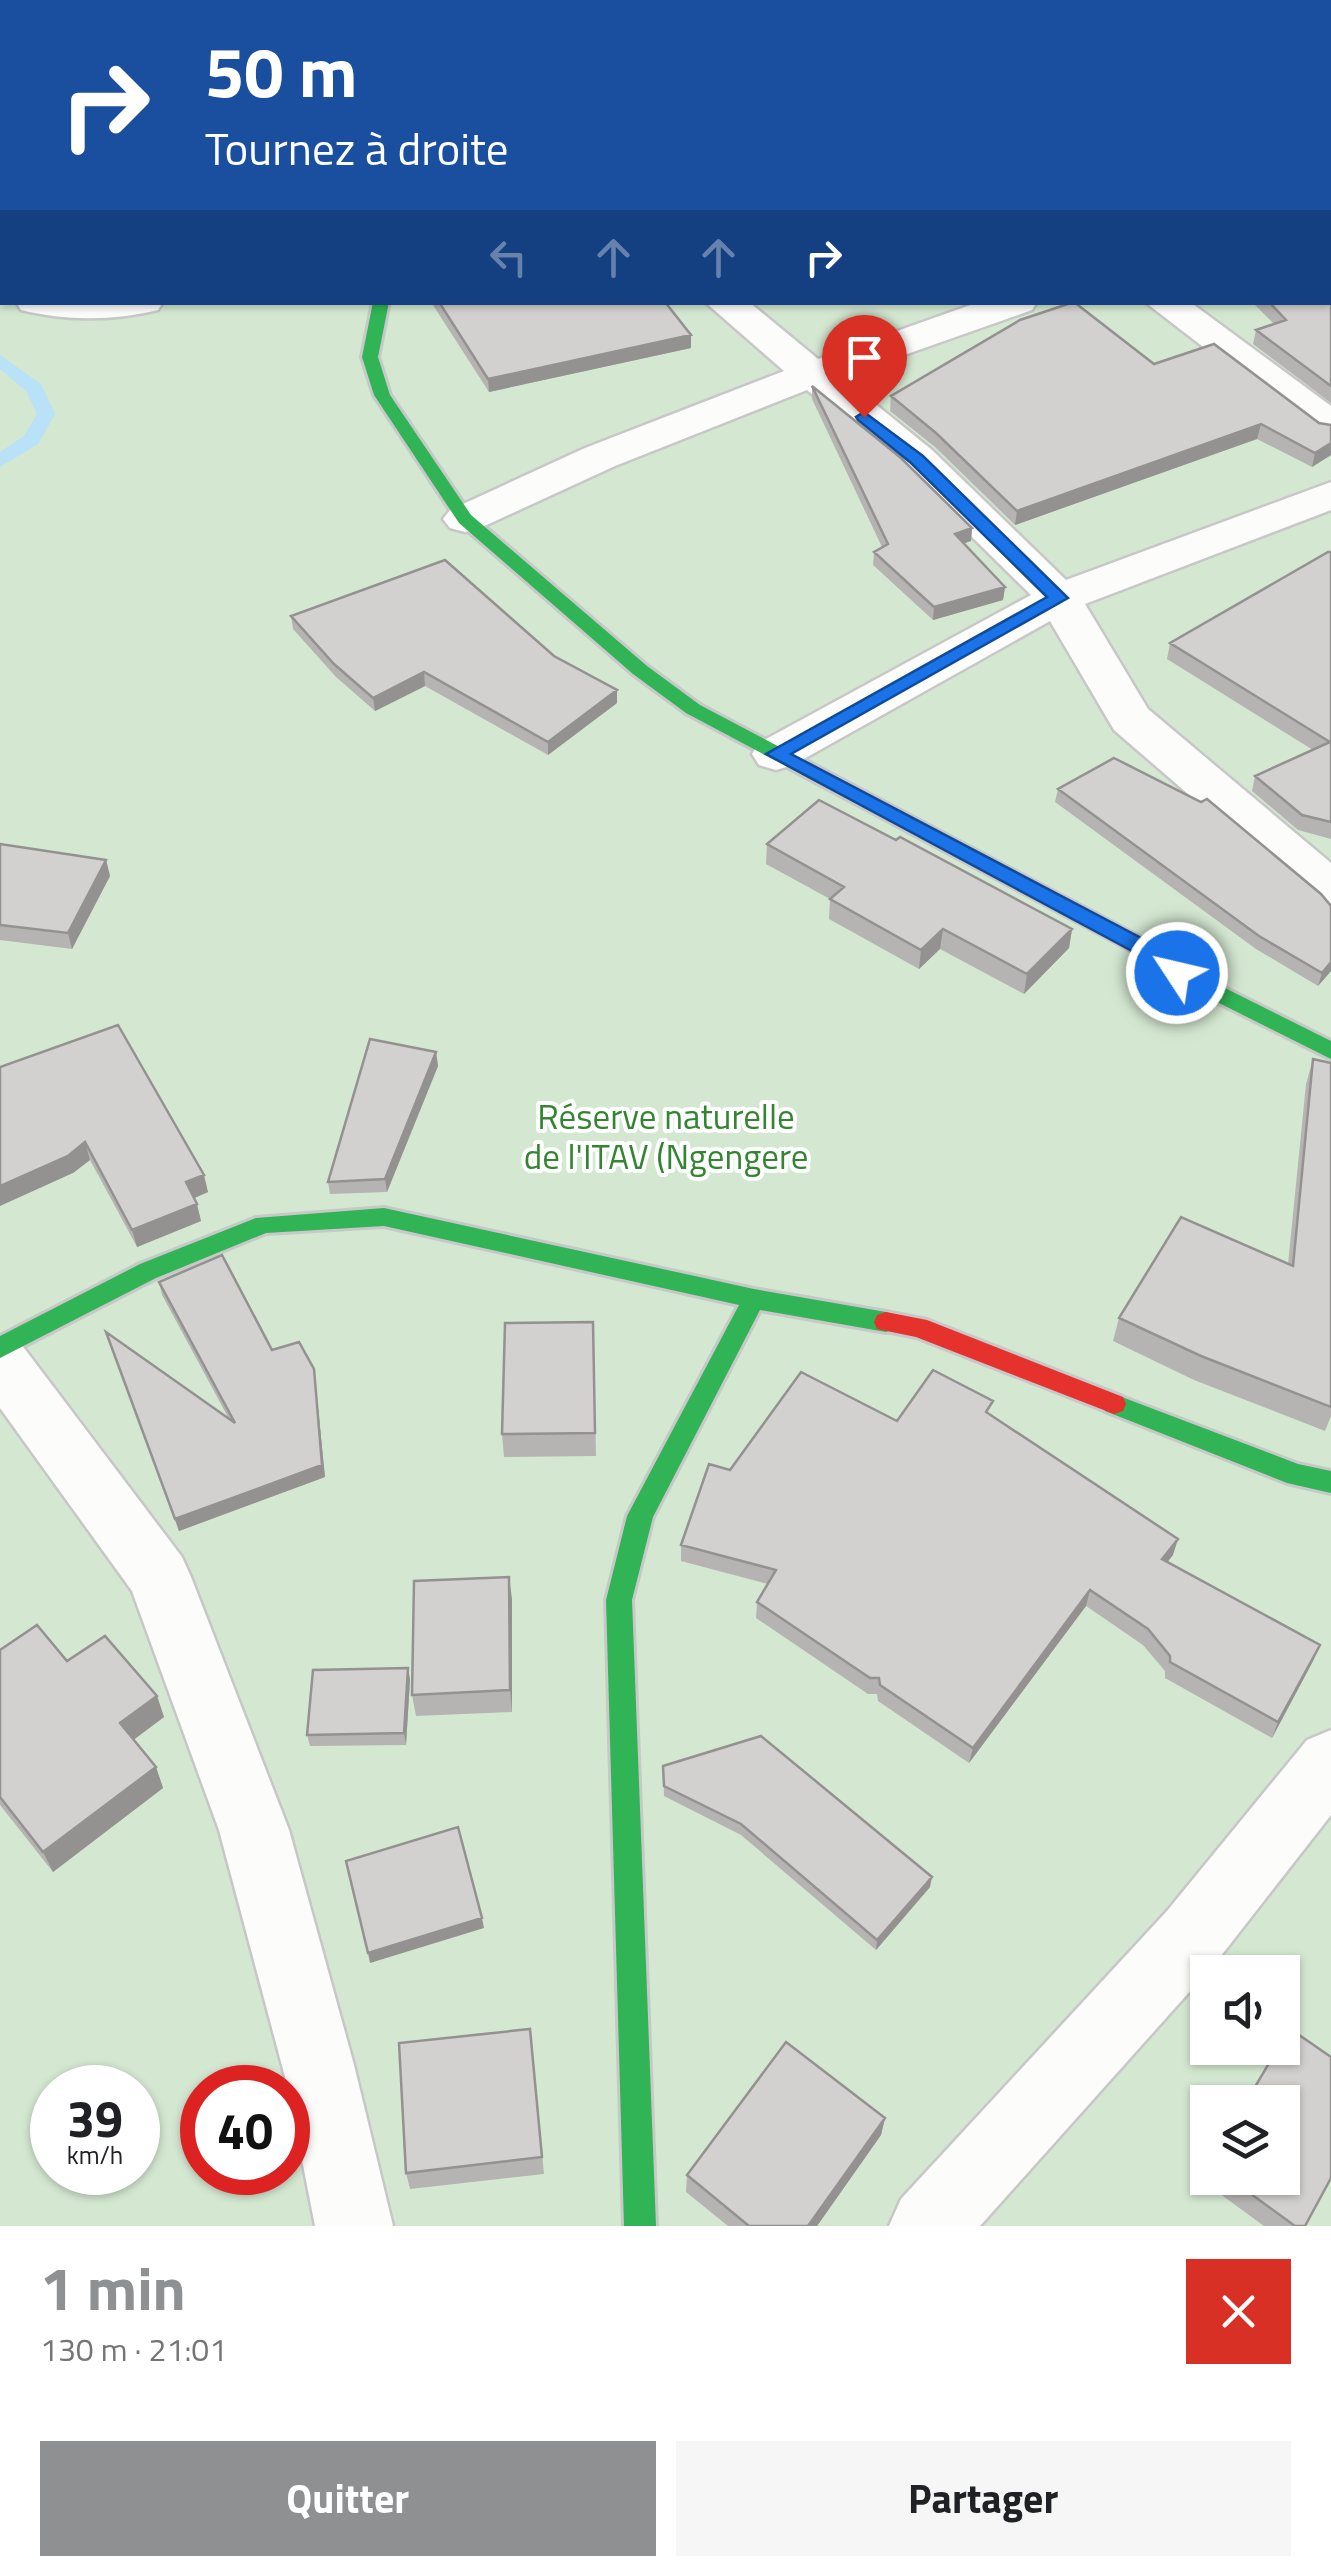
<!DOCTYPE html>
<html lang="fr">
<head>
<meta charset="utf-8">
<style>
	:root { --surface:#fff; --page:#f6f6f6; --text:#202124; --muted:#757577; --accent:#8e9092 }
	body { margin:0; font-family:"Titillium Web",sans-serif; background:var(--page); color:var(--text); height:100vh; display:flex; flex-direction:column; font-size:38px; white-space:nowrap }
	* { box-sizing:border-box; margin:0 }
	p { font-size:32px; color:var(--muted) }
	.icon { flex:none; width:55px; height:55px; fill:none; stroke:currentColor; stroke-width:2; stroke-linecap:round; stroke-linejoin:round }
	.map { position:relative; height:2226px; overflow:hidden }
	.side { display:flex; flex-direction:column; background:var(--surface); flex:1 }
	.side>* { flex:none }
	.guide { position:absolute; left:0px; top:0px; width:1332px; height:305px; box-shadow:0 2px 8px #0004; background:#1a4fa0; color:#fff; overflow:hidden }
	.buttons { position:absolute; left:1190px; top:1955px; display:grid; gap:20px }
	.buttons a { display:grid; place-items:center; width:110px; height:110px; border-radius:0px; background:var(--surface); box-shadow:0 2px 8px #0004; font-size:50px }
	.speed { position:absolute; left:30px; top:2065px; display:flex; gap:20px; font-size:50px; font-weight:700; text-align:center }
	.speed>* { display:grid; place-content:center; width:130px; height:130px; border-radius:50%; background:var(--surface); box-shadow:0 2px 8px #0004; line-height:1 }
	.speed small { font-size:25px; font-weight:400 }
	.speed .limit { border:15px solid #d22; background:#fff; color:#111 }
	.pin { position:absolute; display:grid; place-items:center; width:85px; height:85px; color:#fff; margin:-102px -42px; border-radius:50% 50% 50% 0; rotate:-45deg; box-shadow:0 0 10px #0007 }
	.pin .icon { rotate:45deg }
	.me { position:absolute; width:110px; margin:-55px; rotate:305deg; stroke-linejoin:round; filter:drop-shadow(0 0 8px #0008) }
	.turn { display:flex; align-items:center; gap:35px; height:210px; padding:0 40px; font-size:45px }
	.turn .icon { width:130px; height:130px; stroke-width:2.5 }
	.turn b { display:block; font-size:70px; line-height:85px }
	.lanes { display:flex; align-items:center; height:95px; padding:0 40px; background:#0003; justify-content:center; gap:50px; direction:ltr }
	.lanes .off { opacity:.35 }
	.round { display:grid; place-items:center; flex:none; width:105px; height:105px; border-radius:0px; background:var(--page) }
	.head { display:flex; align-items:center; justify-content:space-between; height:170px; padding:0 40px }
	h1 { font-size:60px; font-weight:700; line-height:75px; color:var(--accent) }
	.button { display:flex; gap:20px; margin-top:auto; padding:20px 40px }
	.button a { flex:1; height:115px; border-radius:0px; background:var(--accent); color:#fff; font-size:40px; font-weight:700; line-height:115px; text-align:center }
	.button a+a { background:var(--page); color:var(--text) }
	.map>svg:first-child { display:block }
</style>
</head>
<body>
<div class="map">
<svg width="1331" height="2226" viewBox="0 0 1331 2226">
	<rect width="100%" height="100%" fill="#eceae6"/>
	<!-- green -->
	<path fill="#d4e8d1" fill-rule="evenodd" d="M 0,0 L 1331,0 L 1331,2226 L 0,2226 ZM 2,2 L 1330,2 L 1330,302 L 2,302 ZM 1208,1972 L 1282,1972 L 1282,2048 L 1208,2048 ZM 52,2088 L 138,2088 L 138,2172 L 52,2172 ZM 202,2088 L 288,2088 L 288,2172 L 202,2172 ZM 1208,2102 L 1282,2102 L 1282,2178 L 1208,2178 Z"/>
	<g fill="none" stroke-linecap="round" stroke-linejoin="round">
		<!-- stream -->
		<path fill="#b9e1f8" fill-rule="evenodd" d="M 2,187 L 2,197 L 0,198 L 0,188 Z
			M 0,355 L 41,384 L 55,414 L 38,444 L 0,467 L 0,452 L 24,436 L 37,414 L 26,391 L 0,369 Z"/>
		<defs>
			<path id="street" d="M 597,0 L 629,0 L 629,2 L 597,2 Z
				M 16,302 L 163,302 L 158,310 C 113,321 66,321 21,310 Z
				M 705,302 L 749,302 L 818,359 L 979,302 L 1037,302 L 1032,310 L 842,377 L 932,450 L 1066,580 L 1331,482 L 1331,510 L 1085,604 L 1148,709 L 1331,863 L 1331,908 L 1313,902 L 1114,730 L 1050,621 L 793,765 L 776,770 L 759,765 L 752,754 L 759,743 L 1031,595 L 902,468 L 807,390 L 615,466 L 480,528 L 465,532 L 450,528 L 443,519 L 450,510 L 585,448 L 784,371 Z
				M 1145,302 L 1190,302 L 1331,406 L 1331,437 L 1316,434 Z
				M 0,1336 L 21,1344 L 182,1557 L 191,1577 L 289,1830 L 354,2065 L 393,2226 L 315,2226 L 288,2088 L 219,1830 L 132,1591 L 0,1408 Z
				M 1331,1730 L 1331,1815 L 1217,1961 L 980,2226 L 889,2226 L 901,2199 L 1167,1911 L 1307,1740 Z"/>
			<path id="fast" d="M 373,302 L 389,302 L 378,357 L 390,395 L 471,515 L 647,666 L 700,705 L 1145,940 L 1185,968 L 1331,1041 L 1331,1059 L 1169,978 L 1131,950 L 686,713 L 633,674 L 459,523 L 374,395 L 362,357 Z
				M 384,1208 L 754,1289 L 886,1312 L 895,1315 L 898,1322 L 895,1329 L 886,1332 L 760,1310 L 653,1517 L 632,1600 L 656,2226 L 624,2226 L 606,1600 L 627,1516 L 739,1305 L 384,1226 L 266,1233 L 156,1278 L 0,1358 L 0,1336 L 140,1264 L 256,1218 Z
				M 1114,1394 L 1298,1464 L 1331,1471 L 1331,1493 L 1287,1483 L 1105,1411 L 1102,1404 L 1105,1397 Z"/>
			<path id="jam" d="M 886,1312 L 927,1320 L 1123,1397 L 1126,1404 L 1123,1411 L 1114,1414 L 916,1337 L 877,1329 L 874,1322 L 877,1315 Z"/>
		</defs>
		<!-- street casing -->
		<use href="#street" stroke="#c7c7c7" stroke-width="5"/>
		<!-- fast casing -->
		<use href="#fast" stroke="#c8c8c8" stroke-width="6"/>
		<!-- jam casing -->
		<use href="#jam" stroke="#c8c8c8" stroke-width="6"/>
		<!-- street -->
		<use href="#street" fill="#fcfcfb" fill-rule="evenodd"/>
		<!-- fast -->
		<use href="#fast" fill="#30b455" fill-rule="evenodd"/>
		<!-- jam -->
		<use href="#jam" fill="#e5322d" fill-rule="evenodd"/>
	</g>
	<!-- wall -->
	<path fill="#b5b4b2" d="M 1331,194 L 1331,403 L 1253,344 L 1256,330 L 1274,324 L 1252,302 L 1330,302 Z
		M 431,302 L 665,302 L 691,348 L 489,392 Z
		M 1154,364 L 1319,423 L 1331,425 L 1331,455 L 1312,467 L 1257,439 L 1015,525 L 935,447 L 890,411 L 891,396 Z
		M 812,386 L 972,528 L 971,541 L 964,543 L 1005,587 L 1003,600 L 933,620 L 873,565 L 874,552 L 882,547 L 812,399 Z
		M 1331,552 L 1331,839 L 1298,830 L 1252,791 L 1255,776 L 1313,750 L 1167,659 L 1170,643 Z
		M 291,616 L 554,656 L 617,703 L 548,755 L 425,686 L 375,711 L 336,677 L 293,629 Z
		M 1058,789 L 1331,906 L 1331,971 L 1318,986 L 1256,949 L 1055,802 Z
		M 896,840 L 1072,929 L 1069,948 L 1024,994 L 940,949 L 919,969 L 829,919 L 830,899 L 766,864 L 767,844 Z
		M 0,844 L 106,860 L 110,876 L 72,949 L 0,940 Z
		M 436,1052 L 438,1066 L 387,1192 L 330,1194 L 328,1182 Z
		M 1313,1059 L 1331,1063 L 1331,1416 L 1325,1431 L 1194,1380 L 1113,1341 L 1119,1318 L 1288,1264 L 1306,1084 Z
		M 0,1067 L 208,1192 L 194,1198 L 201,1221 L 137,1247 L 90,1160 L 73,1173 Z
		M 159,1282 L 272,1350 L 314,1369 L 325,1477 L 179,1531 L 106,1332 L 229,1419 L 162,1295 Z
		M 593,1322 L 596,1456 L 504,1457 L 502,1434 Z
		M 991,1416 L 1173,1555 L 1167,1562 L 1313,1661 L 1272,1738 L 1165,1678 L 1165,1671 L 1143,1645 L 1086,1606 L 969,1763 L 878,1701 L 877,1694 L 868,1694 L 756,1618 L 757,1602 L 768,1584 L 681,1561 L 681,1545 L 730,1470 L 897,1421 Z
		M 512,1599 L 512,1712 L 416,1716 L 412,1695 Z
		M 0,1650 L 67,1661 L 157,1696 L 164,1717 L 133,1740 L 156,1767 L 163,1788 L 53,1872 L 0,1805 Z
		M 408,1668 L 410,1680 L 406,1745 L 310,1746 L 307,1735 Z
		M 663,1766 L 930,1887 L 876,1950 L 741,1835 L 664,1796 Z
		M 530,2029 L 544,2174 L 410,2189 L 406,2173 Z
		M 885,2118 L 881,2135 L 817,2226 L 728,2226 L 686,2192 L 687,2175 Z
		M 1208,2168 L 1208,2178 L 1282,2178 L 1305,2226 L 1264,2226 L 1201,2180 Z"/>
	<!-- shaded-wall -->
	<path fill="#939291" d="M 691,335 L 691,348 L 489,392 L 488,379 Z
		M 1261,424 L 1257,439 L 1015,525 L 1017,511 Z
		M 1331,443 L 1331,455 L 1312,467 L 1315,453 Z
		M 972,528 L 971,541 L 954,547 L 955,534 Z
		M 1005,587 L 1003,600 L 933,620 L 934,607 Z
		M 424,672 L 425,686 L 375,711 L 373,698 Z
		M 617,690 L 617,703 L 548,755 L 548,742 Z
		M 106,860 L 110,876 L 72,949 L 68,933 Z
		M 943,929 L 940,949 L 919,969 L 921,950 Z
		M 1072,929 L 1069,948 L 1024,994 L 1027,974 Z
		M 1331,962 L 1331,971 L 1318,986 L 1322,973 Z
		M 436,1052 L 438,1066 L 387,1192 L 385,1179 Z
		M 85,1142 L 90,1160 L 73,1173 L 0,1206 L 0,1186 Z
		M 204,1175 L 208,1192 L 190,1200 L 186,1182 Z
		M 197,1204 L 201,1221 L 137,1247 L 132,1230 Z
		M 314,1369 L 325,1477 L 179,1531 L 175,1519 Z
		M 1178,1539 L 1173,1555 L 1157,1575 L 1162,1559 Z
		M 509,1577 L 512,1599 L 512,1712 L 510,1690 Z
		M 1090,1590 L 1086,1606 L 969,1763 L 973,1748 Z
		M 1320,1645 L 1313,1661 L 1272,1738 L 1278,1722 Z
		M 408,1668 L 410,1680 L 406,1745 L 404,1733 Z
		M 157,1696 L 164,1717 L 128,1744 L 120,1723 Z
		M 156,1767 L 163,1788 L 53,1872 L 43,1852 Z
		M 932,1877 L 930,1887 L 876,1950 L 877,1940 Z
		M 482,1918 L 484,1928 L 370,1963 L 368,1953 Z
		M 885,2118 L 881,2135 L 817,2226 L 808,2226 Z"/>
	<!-- building -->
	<path fill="#d2d1cf" stroke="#939291" stroke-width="2.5" d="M 687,0 L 1331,0 L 1331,82 L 1330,2 L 687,2 Z
		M 1330,104 L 1331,105 L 1330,171 Z
		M 1330,194 L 1331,194 L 1331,386 L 1256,330 L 1286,320 L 1269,302 L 1330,302 Z
		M 439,302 L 665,302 L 691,335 L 488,379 Z
		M 1074,302 L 1154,364 L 1214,344 L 1319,423 L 1331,425 L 1331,443 L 1315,453 L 1261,424 L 1017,511 L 936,433 L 891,396 L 1020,320 Z
		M 812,386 L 901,458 L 972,528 L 955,534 L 1005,587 L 934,607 L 874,552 L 888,544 Z
		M 1328,552 L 1331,552 L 1331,822 L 1302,815 L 1255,776 L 1330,742 L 1170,643 Z
		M 445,560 L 554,656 L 617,690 L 548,742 L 424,672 L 373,698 L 334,664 L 291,616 Z
		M 1114,758 L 1201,802 L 1207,799 L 1321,894 L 1331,906 L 1331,962 L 1322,973 L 1259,936 L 1058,789 Z
		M 819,800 L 896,840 L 900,837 L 1072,929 L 1027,974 L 943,929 L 921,950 L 830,899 L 844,887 L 767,844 Z
		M 0,844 L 106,860 L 68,933 L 0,925 Z
		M 118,1025 L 204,1175 L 186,1182 L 197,1204 L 132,1230 L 85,1142 L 68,1156 L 0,1186 L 0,1067 Z
		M 370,1039 L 436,1052 L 385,1179 L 328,1182 Z
		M 1313,1059 L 1331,1063 L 1331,1407 L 1201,1356 L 1119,1318 L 1181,1217 L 1293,1266 Z
		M 222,1255 L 272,1350 L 299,1342 L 314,1369 L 322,1465 L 175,1519 L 106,1332 L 235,1423 L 159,1282 Z
		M 593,1322 L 595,1433 L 502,1434 L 505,1323 Z
		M 933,1370 L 993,1401 L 986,1412 L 1178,1539 L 1162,1559 L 1320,1645 L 1278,1722 L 1170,1662 L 1170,1656 L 1148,1629 L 1090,1590 L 973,1748 L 880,1685 L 879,1678 L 870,1678 L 757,1602 L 776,1570 L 681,1545 L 709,1464 L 730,1470 L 801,1372 L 897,1421 Z
		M 509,1577 L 510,1690 L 412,1695 L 414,1581 Z
		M 37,1625 L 67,1661 L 105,1636 L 157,1696 L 120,1723 L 156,1767 L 43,1852 L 0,1797 L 0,1650 Z
		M 408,1668 L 404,1733 L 307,1735 L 313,1670 Z
		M 761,1736 L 932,1877 L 877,1940 L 741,1824 L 664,1786 L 663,1766 Z
		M 458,1827 L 482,1918 L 368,1953 L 346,1861 Z
		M 1289,2028 L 1331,2057 L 1331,2178 L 1305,2226 L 1295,2226 L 1229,2178 L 1282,2178 L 1282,2102 L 1246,2102 L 1278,2048 L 1282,2048 L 1282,2039 Z
		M 530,2029 L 542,2157 L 406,2173 L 399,2043 Z
		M 786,2042 L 885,2118 L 808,2226 L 749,2226 L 687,2175 Z"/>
	<!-- route -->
	<path fill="#1a73e8" stroke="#114b97" stroke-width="2.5" d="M 864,412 L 923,456 L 1068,598 L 791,754 L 1145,940 L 1185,967 L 1188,973 L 1185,978 L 1170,978 L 1130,950 L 766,754 L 1047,597 L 911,463 L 858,420 L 856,417 Z"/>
	<g text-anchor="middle" stroke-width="8" stroke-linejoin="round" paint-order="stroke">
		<!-- park labels -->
		<g font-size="35" fill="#338531" stroke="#fff">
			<text x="666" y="1129">Réserve naturelle<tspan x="666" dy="40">de l'ITAV (Ngengere</tspan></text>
		</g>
	</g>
</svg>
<div class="buttons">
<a><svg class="icon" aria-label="sound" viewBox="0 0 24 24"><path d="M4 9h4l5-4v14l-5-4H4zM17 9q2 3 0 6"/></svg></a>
<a><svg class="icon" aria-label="layers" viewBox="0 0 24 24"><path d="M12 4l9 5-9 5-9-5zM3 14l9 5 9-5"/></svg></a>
</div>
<div class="speed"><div>39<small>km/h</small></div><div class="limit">40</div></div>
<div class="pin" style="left:864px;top:417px;background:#d93025"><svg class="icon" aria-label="arrive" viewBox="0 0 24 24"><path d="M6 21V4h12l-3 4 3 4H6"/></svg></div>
<svg class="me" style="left:1177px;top:973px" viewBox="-20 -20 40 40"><circle r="17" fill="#1a73e8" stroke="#fff" stroke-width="3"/><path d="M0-11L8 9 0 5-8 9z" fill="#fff"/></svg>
<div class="guide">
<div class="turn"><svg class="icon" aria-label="right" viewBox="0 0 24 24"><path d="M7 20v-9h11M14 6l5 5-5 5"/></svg><div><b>50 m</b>Tournez à droite</div></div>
<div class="lanes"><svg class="icon off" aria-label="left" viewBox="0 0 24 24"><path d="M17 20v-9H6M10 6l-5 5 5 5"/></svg><svg class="icon off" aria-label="ahead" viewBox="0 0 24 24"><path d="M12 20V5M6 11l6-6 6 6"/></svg><svg class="icon off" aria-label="ahead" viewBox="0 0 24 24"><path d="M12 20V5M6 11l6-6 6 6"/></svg><svg class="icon" aria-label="right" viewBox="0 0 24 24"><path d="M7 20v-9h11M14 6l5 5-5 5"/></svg></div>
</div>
</div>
<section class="side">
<div class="head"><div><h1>1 min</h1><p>130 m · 21:01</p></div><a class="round" style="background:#d93025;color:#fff"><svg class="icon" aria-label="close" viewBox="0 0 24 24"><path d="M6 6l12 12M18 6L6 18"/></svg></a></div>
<div class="button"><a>Quitter</a><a>Partager</a></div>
</section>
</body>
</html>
